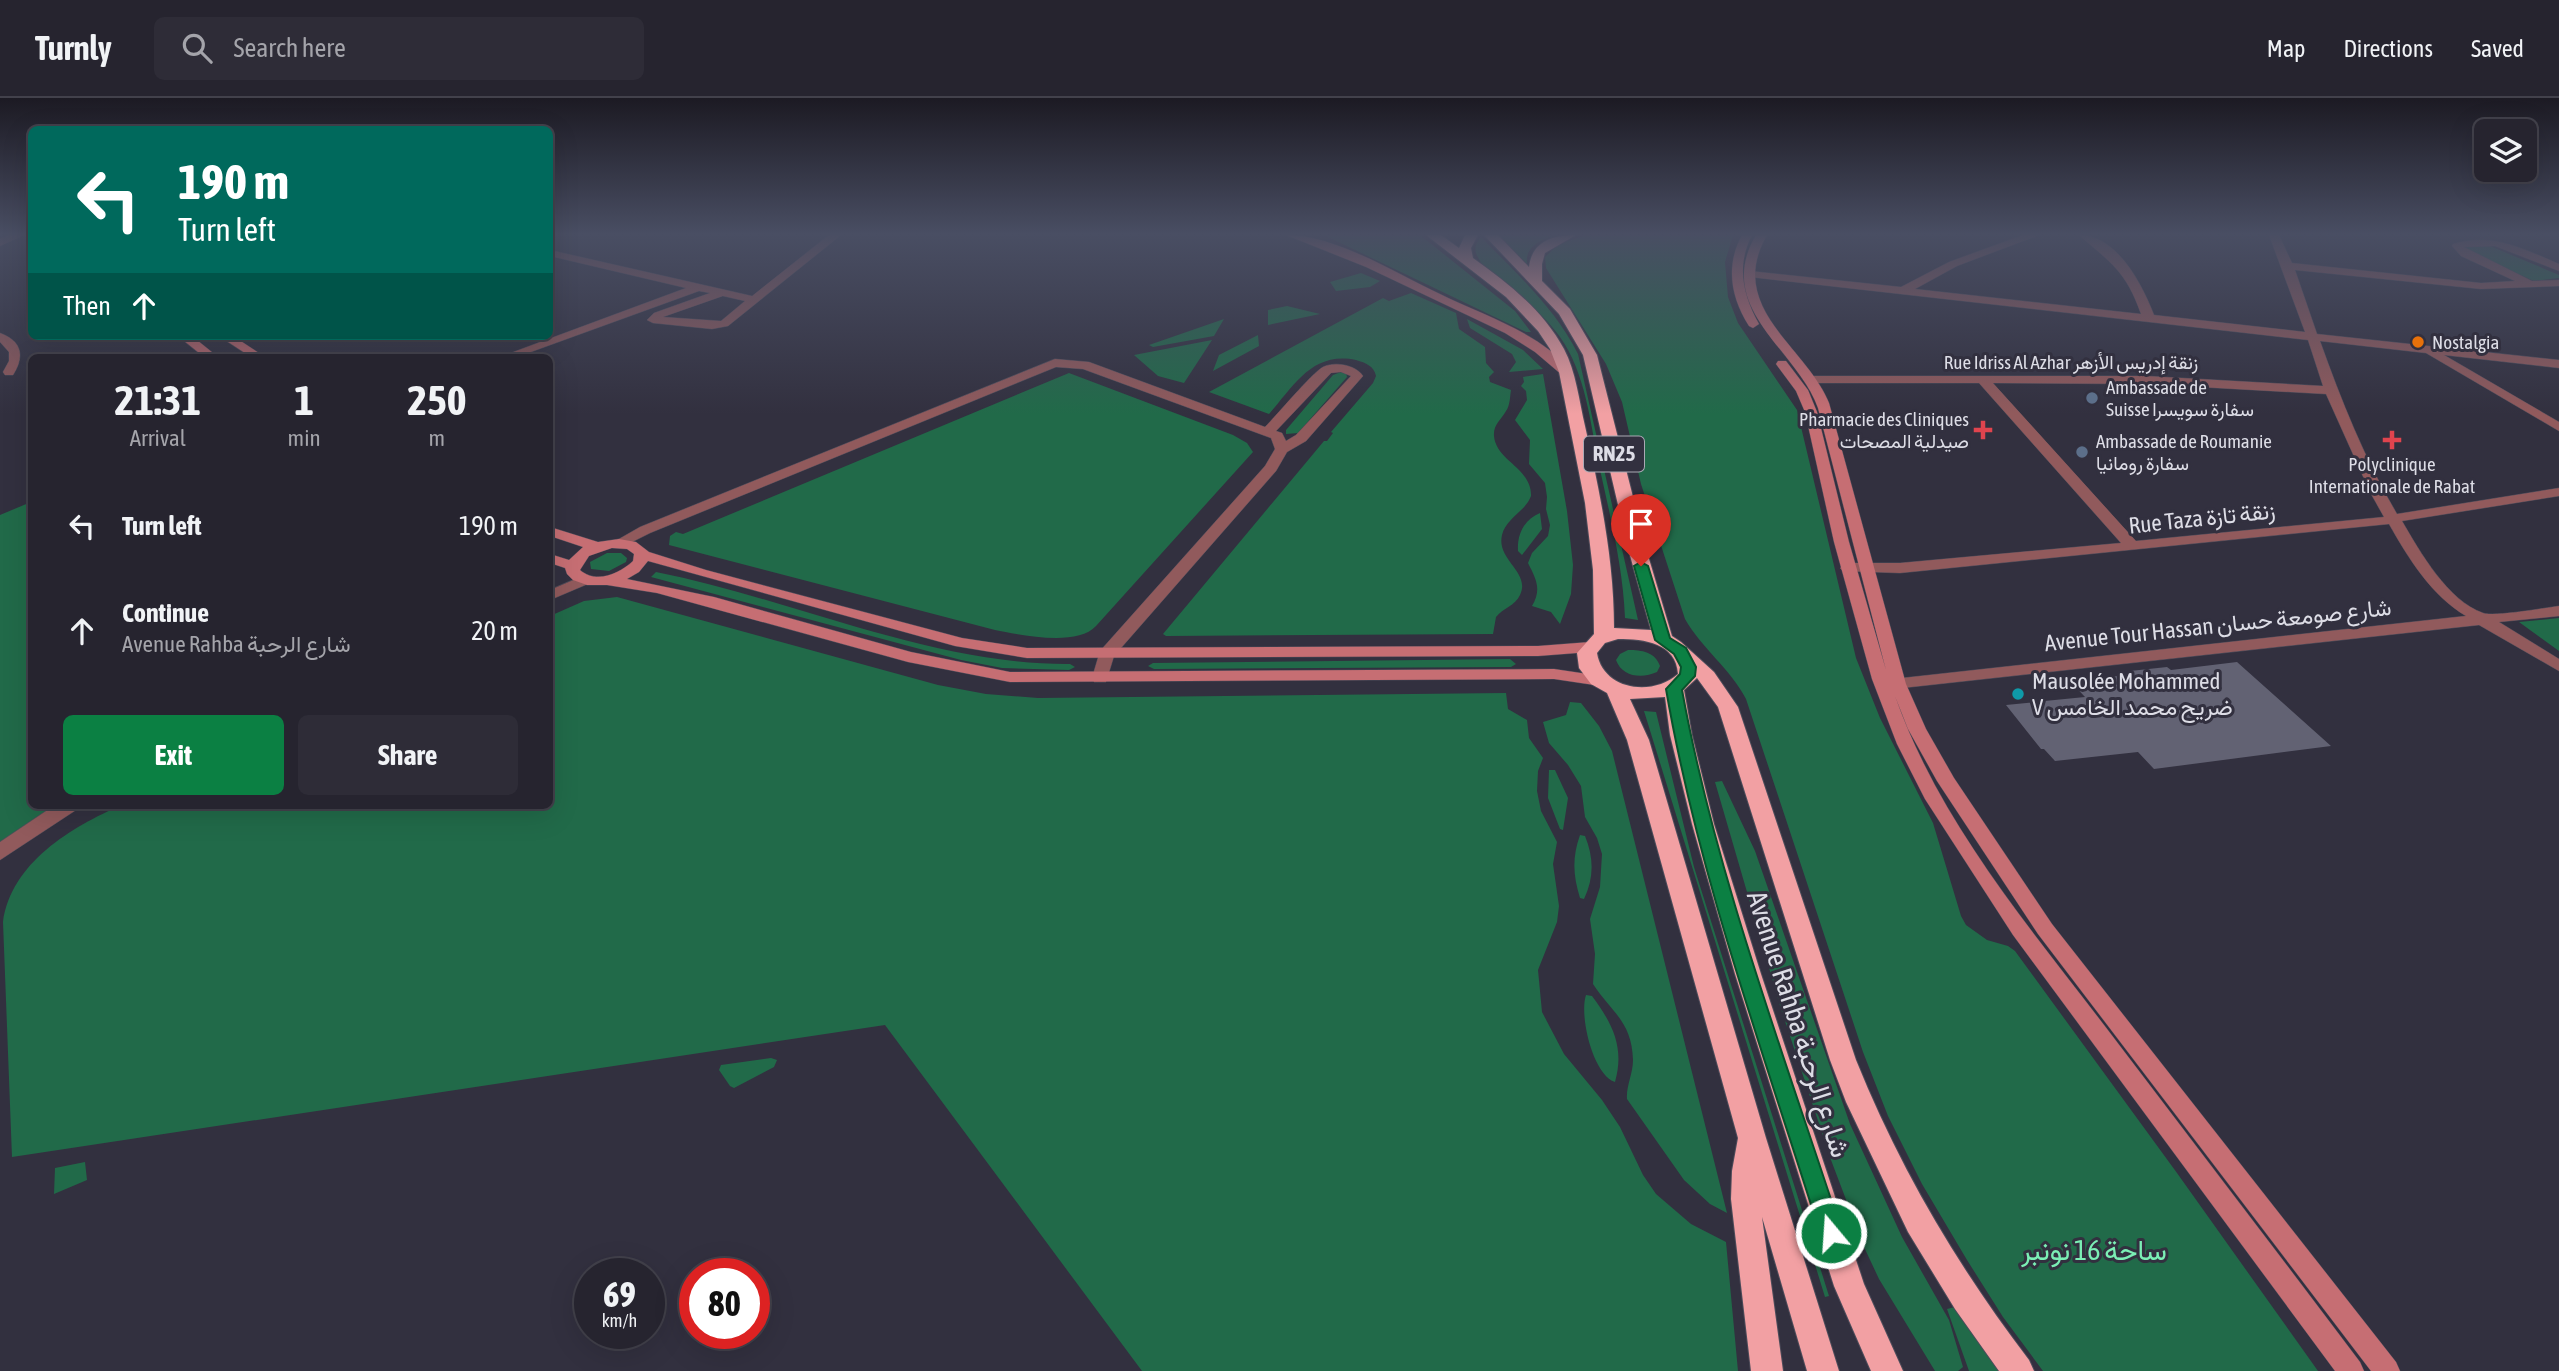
<!DOCTYPE html>
<html lang="en">
<head>
<meta charset="utf-8">
<style>
	:root { --surface:#26242f; --page:#2e2c37; --text:#f1f3f6; --muted:#a4a4aa; --line:#42414b; --accent:#0b8043 }
	body { margin:0; font-family:"Asap Condensed",Vazirmatn,sans-serif; background:var(--page); color:var(--text); height:100vh; display:flex; flex-direction:column; font-size:26px; white-space:nowrap }
	* { box-sizing:border-box; margin:0 }
	p { font-size:23px; color:var(--muted) }
	.icon { flex:none; width:38px; height:38px; fill:none; stroke:currentColor; stroke-width:2; stroke-linecap:round; stroke-linejoin:round }
	.map { position:relative; flex:1; overflow:hidden }
	.panel { position:absolute; left:28px; top:256px; width:525px; height:455px; display:flex; flex-direction:column; background:var(--surface); border-radius:10px; box-shadow:0 7px 28px #0002,0 0 0 2px var(--line) }
	.panel>* { flex:none }
	.guide { position:absolute; left:28px; top:28px; width:525px; height:214px; border-radius:10px; box-shadow:0 7px 28px #0002,0 0 0 2px var(--line); background:#00695c; color:#fff; overflow:hidden }
	.fabs { position:absolute; left:2474px; top:21px; display:grid; gap:14px }
	.fabs a { display:grid; place-items:center; width:63px; height:63px; border-radius:10px; background:var(--surface); box-shadow:0 7px 28px #0002,0 0 0 2px var(--line); font-size:35px }
	.speed { position:absolute; left:574px; top:1160px; display:flex; gap:14px; font-size:35px; font-weight:700; text-align:center }
	.speed>* { display:grid; place-content:center; width:91px; height:91px; border-radius:50%; background:var(--surface); box-shadow:0 7px 28px #0002,0 0 0 2px var(--line); line-height:1 }
	.speed small { font-size:18px; font-weight:400 }
	.speed .limit { border:10px solid #d22; background:#fff; color:#111 }
	.pin { position:absolute; display:grid; place-items:center; width:60px; height:60px; color:#fff; margin:-72px -30px; border-radius:50% 50% 50% 0; rotate:-45deg; box-shadow:0 0 7px #0007 }
	.pin .icon { rotate:45deg }
	.me { position:absolute; width:77px; margin:-38px; rotate:342deg; stroke-linejoin:round; filter:drop-shadow(0 0 5px #0008) }
	.turn { display:flex; align-items:center; gap:24px; height:147px; padding:0 35px; font-size:32px }
	.turn .icon { width:91px; height:91px; stroke-width:2.5 }
	.turn b { display:block; font-size:49px; line-height:60px }
	.then { display:flex; align-items:center; height:66px; padding:0 35px; background:#0003; gap:14px; font-size:26px }
	.eta { display:flex; justify-content:space-evenly; align-items:center; height:119px; text-align:center }
	.eta b { font-size:42px; font-weight:700; line-height:49px }
	.cta { display:flex; gap:14px; margin-top:auto; padding:14px 35px }
	.cta a { flex:1; height:80px; border-radius:10px; background:var(--accent); color:#fff; font-size:28px; font-weight:700; line-height:80px; text-align:center }
	.cta a+a { background:var(--page); color:var(--text) }
	ul { padding:0; list-style:none }
	li { display:flex; align-items:center; gap:21px; height:105px; padding:0 35px }
	li div { flex:1 }
	li b { display:block; font-size:26px }
	li em { font-style:normal }
	header { display:flex; align-items:center; gap:42px; box-sizing:border-box; height:98px; padding:0 35px; background:var(--surface); border-bottom:2px solid var(--line) }
	header strong { font-size:33px }
	nav { display:flex; gap:38px; margin-inline-start:auto; font-size:24px }
	.search { width:490px; height:63px; background:var(--page); display:flex; align-items:center; gap:18px; box-sizing:border-box; padding:0 24px; border-radius:10px; color:var(--muted); font-size:26px }
	.map>svg:first-child { display:block }
</style>
</head>
<body>
<header>
<strong>Turnly</strong>
<div class="search"><svg class="icon" aria-label="search" viewBox="0 0 24 24"><circle cx="10" cy="10" r="6"/><path d="M15 15l6 6"/></svg>Search here</div>
<nav><a>Map</a><a>Directions</a><a>Saved</a></nav>
</header>
<div class="map">
<svg width="2559" height="1273" viewBox="0 0 2559 1273">
	<rect width="100%" height="100%" fill="#32303f"/>
	<!-- green -->
	<path fill="#216a49" d="M 1495,137 L 1557,137 C 1539,142 1522,150 1528,171 Z
		M 1586,137 L 1733,137 L 1725,164 L 1728,199 L 1738,225 L 1797,312 L 1856,560 L 1880,620 L 1933,725 L 1961,818 L 1966,827 L 1987,842 L 2008,848 L 2015,853 L 2177,1075 L 2318,1273 L 2043,1273 L 2003,1219 L 1967,1162 L 1922,1086 L 1888,1018 L 1863,954 L 1746,601 C 1730,570 1702,551 1685,521 L 1641,386 L 1622,304 L 1606,266 L 1546,170 L 1545,159 L 1559,146 Z
		M 1326,138 L 1420,137 L 1515,213 L 1531,234 L 1526,234 Z
		M 1481,139 C 1516,175 1555,210 1578,256 L 1638,522 L 1625,520 C 1623,468 1610,418 1599,367 C 1590,324 1586,276 1560,239 C 1539,209 1508,192 1482,166 C 1475,156 1472,149 1481,139 Z
		M 2490,148 L 2559,177 L 2559,180 L 2534,183 L 2466,153 L 2465,149 Z
		M 1361,175 L 1380,183 L 1370,189 L 1336,193 L 1330,184 Z
		M 1411,195 L 1456,215 L 1459,231 L 1485,249 L 1486,265 L 1494,274 L 1489,279 L 1490,284 L 1511,292 C 1510,298 1510,308 1506,313 C 1501,322 1493,327 1494,338 C 1496,363 1532,370 1531,398 C 1525,414 1506,420 1502,437 C 1496,462 1531,474 1520,497 C 1515,508 1503,510 1496,519 L 1493,536 L 1166,538 L 1163,536 L 1324,343 L 1327,343 L 1333,335 L 1331,334 L 1373,285 L 1376,278 C 1374,268 1366,265 1356,262 C 1312,253 1294,288 1269,316 L 1209,294 L 1383,200 L 1389,203 Z
		M 1287,208 L 1320,216 L 1268,227 L 1268,212 Z
		M 1224,221 L 1214,238 L 1153,249 L 1149,247 Z
		M 1467,221 L 1523,252 L 1543,271 L 1509,274 L 1516,264 L 1512,256 L 1470,230 Z
		M 1258,237 L 1259,248 L 1213,273 L 1219,257 Z
		M 1212,242 L 1184,285 L 1158,278 L 1134,257 Z
		M 1341,274 L 1346,275 L 1347,279 L 1298,335 L 1286,336 L 1286,332 L 1333,277 Z
		M 1069,275 L 1233,337 L 1247,345 L 1253,354 L 1096,528 C 1077,549 1021,537 995,532 L 669,447 L 670,438 L 676,434 L 683,436 Z
		M 1543,276 L 1567,413 L 1573,467 L 1571,496 L 1560,526 L 1551,514 L 1532,508 C 1542,491 1536,481 1528,465 L 1532,455 L 1548,438 L 1550,427 L 1546,411 L 1547,399 L 1545,385 L 1529,366 L 1530,342 L 1515,322 L 1527,302 L 1526,293 L 1521,288 L 1524,284 L 1523,279 Z
		M 31,404 L 32,707 L 86,707 L 0,750 L 0,417 Z
		M 1540,415 L 1542,431 L 1522,457 L 1518,453 C 1517,436 1524,422 1540,415 Z
		M 607,455 L 621,455 L 627,460 L 626,464 L 609,473 L 591,471 L 590,464 Z
		M 656,474 C 793,501 930,567 1070,566 L 1075,569 L 1069,572 L 1002,570 L 961,562 L 651,479 Z
		M 617,499 L 938,587 L 986,596 L 1038,600 L 1506,595 L 1508,611 L 1527,622 L 1529,640 L 1543,660 L 1538,673 L 1537,693 L 1541,713 L 1557,744 L 1553,766 L 1559,808 L 1557,824 L 1538,872 L 1542,914 L 1564,956 L 1602,1002 L 1620,1029 L 1643,1077 L 1656,1096 L 1691,1126 L 1726,1144 L 1738,1273 L 1142,1273 L 885,927 L 12,1059 L 3,824 C 11,765 71,729 122,707 L 550,707 L 550,518 L 584,503 Z
		M 2559,520 L 2559,553 L 2519,524 Z
		M 1628,552 C 1642,552 1655,554 1660,568 L 1657,574 C 1642,581 1622,579 1616,562 L 1620,556 Z
		M 1510,561 L 1516,566 L 1511,569 L 1154,571 L 1148,568 L 1153,565 Z
		M 1570,604 L 1581,605 L 1599,628 L 1612,653 L 1727,1115 L 1710,1106 L 1684,1082 L 1627,1001 C 1626,988 1633,976 1633,962 C 1632,923 1611,914 1593,886 L 1595,856 L 1590,821 L 1600,789 L 1602,756 L 1597,740 L 1585,719 L 1581,688 L 1568,667 L 1549,645 L 1543,624 L 1566,617 Z
		M 1644,613 L 1656,614 L 1694,769 L 1829,1198 L 1825,1199 Z
		M 1549,672 L 1555,672 L 1568,700 L 1563,732 L 1560,731 L 1548,700 Z
		M 1722,683 L 1755,753 L 1850,1026 L 1902,1139 L 1949,1222 L 1963,1269 L 1958,1273 L 1935,1273 L 1879,1181 L 1864,1149 L 1831,1062 L 1781,911 L 1715,684 Z
		M 1580,737 L 1585,738 C 1594,760 1594,780 1584,801 L 1580,800 C 1573,777 1572,760 1580,737 Z
		M 1586,897 L 1592,898 C 1612,925 1625,949 1615,984 C 1593,977 1579,918 1586,897 Z
		M 771,960 L 777,962 L 774,969 L 734,990 L 730,988 L 719,972 L 721,967 Z
		M 85,1064 L 87,1082 L 54,1096 L 55,1070 Z
		M 1955,1209 L 2000,1273 L 1969,1273 L 1947,1211 Z"/>
	<!-- building -->
	<path fill="#626273" d="M 2237,564 L 2331,648 L 2154,671 L 2138,654 L 2055,663 L 2044,651 L 2041,651 L 2006,607 L 2085,599 L 2071,584 L 2133,576 L 2130,573 L 2167,569 L 2171,572 Z"/>
	<g fill="none" stroke-linecap="round" stroke-linejoin="round">
		<defs>
			<path id="street" d="M 9,137 L 24,137 L 0,148 L 0,141 Z
				M 829,137 L 841,137 L 728,228 L 712,231 L 653,225 L 647,222 L 654,215 L 710,195 L 699,193 L 517,259 L 500,259 L 686,190 L 550,158 L 550,152 L 752,198 ZM 723,198 L 745,203 L 721,223 L 663,219 Z
				M 2023,137 L 2039,137 L 1957,168 L 1915,191 L 2141,216 C 2126,173 2111,165 2079,137 C 2117,137 2142,186 2154,217 L 2305,234 L 2269,137 L 2279,137 L 2292,165 L 2481,185 L 2515,183 L 2461,158 L 2452,148 L 2453,146 C 2492,134 2524,151 2559,166 L 2559,173 L 2495,148 L 2464,149 L 2532,183 L 2559,182 L 2559,188 L 2481,191 L 2295,172 L 2317,236 L 2559,262 L 2559,270 L 2444,257 L 2559,324 L 2559,333 L 2426,255 L 2320,243 C 2341,302 2365,362 2397,416 L 2559,390 L 2559,398 L 2402,423 C 2420,454 2448,503 2483,515 C 2494,519 2544,510 2559,508 L 2559,518 L 2499,524 L 2559,561 L 2559,573 L 2479,527 L 1884,592 L 1878,591 L 1876,587 L 1884,582 L 2466,518 C 2431,497 2409,461 2389,426 L 1900,475 L 1843,473 L 1840,470 L 1848,465 L 1900,465 L 2121,445 L 1979,285 L 1810,285 L 1806,284 L 1806,278 L 2146,278 L 2323,288 L 2308,242 L 1750,179 L 1744,176 L 1750,173 L 1901,189 L 1949,164 ZM 1993,285 L 2146,286 L 2326,296 L 2370,394 L 2384,419 L 2136,443 Z
				M 0,235 C 22,243 25,258 13,277 L 5,277 L 3,274 L 9,263 L 9,254 L 0,244 Z
				M 1055,261 L 1089,264 L 1265,329 C 1277,317 1312,275 1323,269 C 1335,263 1356,267 1363,278 L 1306,343 L 1287,354 L 1276,373 L 1114,558 L 1106,584 L 1094,584 L 1092,580 L 1100,553 L 1265,368 L 1275,351 L 1271,340 L 1083,271 L 1056,269 L 650,435 L 624,448 L 614,448 L 612,445 L 640,429 ZM 1341,274 L 1351,278 L 1296,337 L 1286,343 L 1282,335 L 1276,333 L 1331,275 Z
				M 585,477 L 590,479 L 593,482 L 590,485 L 550,502 L 550,492 Z
				M 55,707 L 78,707 L 76,712 L 0,762 L 0,744 Z"/>
			<path id="secondary" d="M 1286,137 C 1336,137 1395,175 1440,196 C 1484,218 1540,234 1572,274 L 1570,277 L 1562,277 L 1535,254 L 1505,235 L 1366,169 Z
				M 1742,137 L 1752,137 C 1736,168 1743,197 1759,226 L 1753,230 L 1749,228 C 1731,200 1725,168 1742,137 Z
				M 1756,137 L 1767,137 C 1725,210 1806,248 1829,305 L 1906,586 L 1926,631 L 1954,680 L 2052,826 L 2396,1264 L 2400,1273 L 2371,1273 L 2038,836 L 1937,683 L 1908,631 L 1895,598 C 1938,721 2026,825 2104,927 C 2189,1039 2275,1151 2360,1264 L 2364,1273 L 2335,1273 L 2013,837 L 1925,701 L 1897,646 L 1872,581 L 1834,444 L 1805,314 L 1796,293 L 1776,266 L 1778,263 L 1786,263 L 1808,292 L 1817,314 L 1849,444 L 1886,572 L 1818,310 C 1797,251 1713,210 1756,137 Z
				M 178,238 L 192,238 L 218,259 L 204,259 Z
				M 219,238 L 233,238 L 265,259 L 251,259 Z
				M 550,429 L 598,444 L 619,441 L 636,444 L 649,454 L 706,472 L 962,540 L 1027,550 L 1538,548 L 1590,544 L 1598,549 L 1590,554 L 1538,558 L 1027,560 L 955,548 L 648,463 L 639,474 L 627,481 L 714,499 L 911,554 L 1010,574 L 1554,571 L 1601,578 L 1609,583 L 1601,588 L 1554,581 L 1010,584 L 908,564 L 657,495 L 607,487 L 587,487 L 573,482 L 567,476 L 565,470 L 550,465 L 550,456 L 569,462 L 583,449 L 550,438 ZM 612,450 L 627,451 L 634,456 L 633,463 C 619,476 596,486 580,472 L 589,458 Z"/>
			<path id="highway" d="M 1426,137 L 1441,137 L 1459,150 L 1465,137 L 1478,137 L 1471,150 L 1473,160 C 1508,185 1543,212 1564,251 C 1576,274 1579,302 1585,328 C 1600,395 1614,461 1614,530 L 1651,532 L 1629,454 L 1583,257 L 1559,216 L 1484,137 L 1498,137 L 1529,169 C 1532,143 1553,137 1576,137 L 1545,155 L 1542,166 L 1542,183 L 1570,211 L 1597,257 L 1647,454 L 1672,538 L 1681,544 L 1714,574 L 1738,609 L 1856,962 C 1900,1071 1958,1169 2029,1262 L 2034,1273 L 1999,1273 L 1955,1211 L 1908,1134 L 1846,1004 L 1830,962 L 1718,609 L 1697,580 L 1684,592 L 1692,637 L 1714,726 L 1761,876 L 1864,1186 L 1903,1273 L 1871,1273 L 1834,1188 L 1735,876 L 1692,726 L 1670,637 L 1665,599 L 1630,601 L 1649,642 L 1766,1040 L 1839,1273 L 1807,1273 L 1762,1119 L 1783,1273 L 1751,1273 L 1731,1101 L 1732,1073 L 1738,1040 L 1627,642 L 1607,595 L 1591,586 L 1579,570 L 1577,555 L 1594,536 L 1593,472 L 1585,405 L 1559,274 L 1550,251 L 1538,233 L 1506,199 ZM 1618,541 C 1645,541 1676,545 1678,576 C 1652,599 1603,592 1597,555 L 1605,545 Z"/>
		</defs>
		<!-- street casing -->
		<use href="#street" stroke="#4d4c5a" stroke-width="1"/>
		<!-- secondary casing -->
		<use href="#secondary" stroke="#4d4c5a" stroke-width="1"/>
		<!-- highway casing -->
		<use href="#highway" stroke="#4d4c5a" stroke-width="2"/>
		<!-- street -->
		<use href="#street" fill="#915a5c" fill-rule="evenodd"/>
		<!-- secondary -->
		<use href="#secondary" fill="#c66e73" fill-rule="evenodd"/>
		<!-- highway -->
		<use href="#highway" fill="#f2a0a3" fill-rule="evenodd"/>
	</g>
	<!-- sky -->
	<linearGradient id="sky" x2="0" y2="1"><stop stop-color="#1c1a23"/><stop offset="0.43" stop-color="#494e63"/><stop offset="1" stop-color="#494e63" stop-opacity="0"/></linearGradient>
	<rect width="2559" height="316" fill="url(#sky)"/>
	<!-- route -->
	<path fill="#0b8043" stroke="#07532c" stroke-width="2" d="M 1641,464 L 1648,468 L 1670,540 L 1686,550 L 1696,569 L 1695,578 L 1682,592 C 1716,778 1784,956 1842,1135 L 1839,1142 L 1831,1145 L 1823,1142 L 1820,1135 C 1764,956 1698,777 1666,591 L 1680,576 L 1681,569 L 1674,556 L 1655,542 L 1634,468 Z"/>
	<!-- markers -->
	<circle fill="#e8710a" stroke="#32303f" stroke-width="2.5" cx="2418" cy="244" r="7"/>
	<g fill="#5c6f8a" stroke="#32303f" stroke-width="2.5">
		<circle cx="2092" cy="300" r="7"/>
		<circle cx="2082" cy="354" r="7"/>
	</g>
	<g fill="#e0444e" stroke="#32303f" stroke-width="2.5">
		<path d="M1979.5 321.5h7v7h7v7h-7v7h-7v-7h-7v-7h7z"/>
		<path d="M2388.5 331.5h7v7h7v7h-7v7h-7v-7h-7v-7h7z"/>
	</g>
	<circle fill="#0f9aa8" stroke="#32303f" stroke-width="2.5" cx="2018" cy="596" r="7"/>
	<g text-anchor="middle" stroke-width="6" stroke-linejoin="round" paint-order="stroke">
		<!-- far-poi labels -->
		<g font-size="19" fill="#dddde6" stroke="#32303f" text-anchor="start">
			<text x="2432" y="251">Nostalgia</text>
			<text x="2106" y="296">Ambassade de<tspan x="2106" dy="22">Suisse سفارة سويسرا</tspan></text>
			<text x="1969" y="328" text-anchor="end">Pharmacie des Cliniques<tspan x="1969" dy="22">صيدلية المصحات</tspan></text>
			<text x="2096" y="350">Ambassade de Roumanie<tspan x="2096" dy="22">سفارة رومانيا</tspan></text>
			<text x="2392" y="373" text-anchor="middle">Polyclinique<tspan x="2392" dy="22">Internationale de Rabat</tspan></text>
		</g>
		<!-- far-street labels -->
		<g font-size="19" fill="#dddde6" stroke="#32303f">
			<text x="2071" y="271">Rue Idriss Al Azhar زنقة إدريس الأزهر</text>
		</g>
		<!-- shield labels -->
		<rect fill="#32303f" stroke="#aaa9b4" stroke-width="2" x="1584" y="338.5" width="60" height="35" rx="5"/>
		<g font-size="21" font-weight="bold" fill="#dddde6">
			<text x="1614" y="363">RN25</text>
		</g>
		<!-- street labels -->
		<g font-size="23" fill="#dddde6" stroke="#32303f">
			<text transform="translate(2202 420) rotate(-6)" y="8">Rue Taza زنقة تازة</text>
			<text transform="translate(2218 527) rotate(-6)" y="8">Avenue Tour Hassan شارع صومعة حسان</text>
		</g>
		<!-- poi labels -->
		<g font-size="23" fill="#dddde6" stroke="#32303f" text-anchor="start">
			<text x="2032" y="591">Mausolée Mohammed<tspan x="2032" dy="26">V ضريح محمد الخامس</tspan></text>
		</g>
		<!-- near-street labels -->
		<g font-size="28" fill="#dddde6" stroke="#32303f">
			<text transform="translate(1799 926) rotate(72)" y="10">Avenue Rahba شارع الرحبة</text>
		</g>
		<!-- near-park labels -->
		<g font-size="28" fill="#7befb5" stroke="#32303f">
			<text x="2094" y="1162">ساحة 16 نونبر</text>
		</g>
	</g>
</svg>
<div class="fabs">
<a><svg class="icon" aria-label="layers" viewBox="0 0 24 24"><path d="M12 4l9 5-9 5-9-5zM3 14l9 5 9-5"/></svg></a>
</div>
<div class="speed"><div>69<small>km/h</small></div><div class="limit">80</div></div>
<div class="pin" style="left:1641px;top:468px;background:#d93025"><svg class="icon" aria-label="arrive" viewBox="0 0 24 24"><path d="M6 21V4h12l-3 4 3 4H6"/></svg></div>
<svg class="me" style="left:1831px;top:1135px" viewBox="-20 -20 40 40"><circle r="17" fill="#0b8043" stroke="#fff" stroke-width="3"/><path d="M0-11L8 9 0 5-8 9z" fill="#fff"/></svg>
<div class="guide">
<div class="turn"><svg class="icon" aria-label="left" viewBox="0 0 24 24"><path d="M17 20v-9H6M10 6l-5 5 5 5"/></svg><div><b>190 m</b>Turn left</div></div>
<div class="then">Then<svg class="icon" aria-label="ahead" viewBox="0 0 24 24"><path d="M12 20V5M6 11l6-6 6 6"/></svg></div>
</div>
<section class="panel">
<div class="eta">
<div><b>21:31</b><p>Arrival</p></div>
<div><b>1</b><p>min</p></div>
<div><b>250</b><p>m</p></div>
</div>
<ul>
<li><svg class="icon" aria-label="left" viewBox="0 0 24 24"><path d="M17 20v-9H6M10 6l-5 5 5 5"/></svg><div><b>Turn left</b></div><em>190 m</em></li>
<li><svg class="icon" aria-label="ahead" viewBox="0 0 24 24"><path d="M12 20V5M6 11l6-6 6 6"/></svg><div><b>Continue</b><p>Avenue Rahba شارع الرحبة</p></div><em>20 m</em></li>
</ul>
<div class="cta"><a>Exit</a><a>Share</a></div>
</section>
</div>
</body>
</html>
